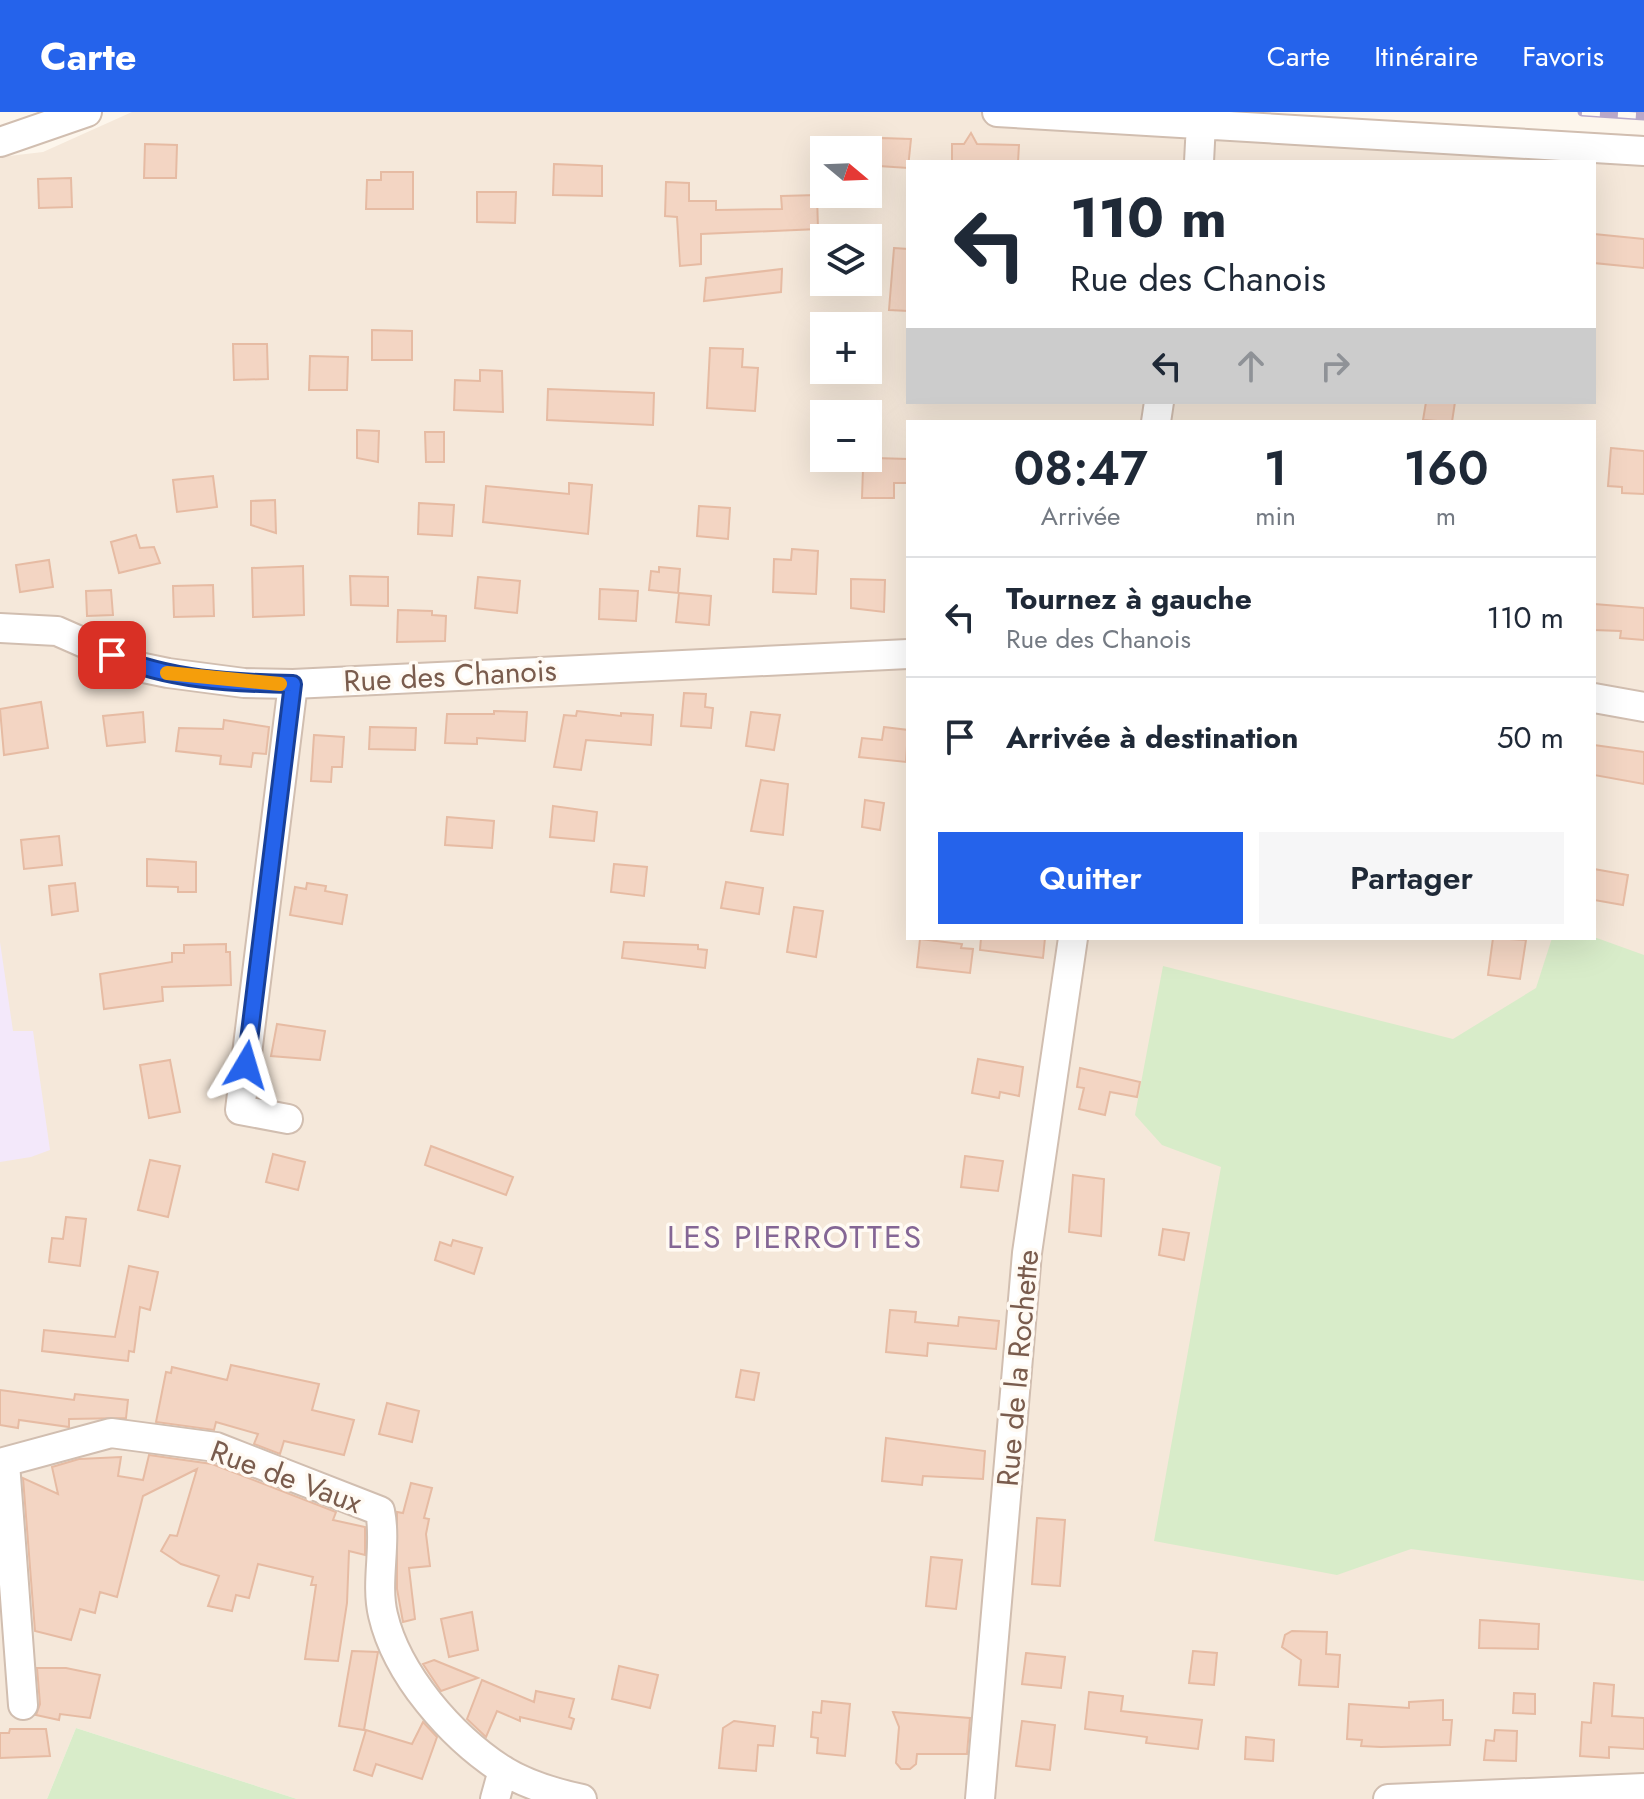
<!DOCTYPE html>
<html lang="fr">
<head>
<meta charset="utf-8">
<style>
	:root { --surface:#fff; --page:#f6f6f7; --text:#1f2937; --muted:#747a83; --line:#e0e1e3; --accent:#2563eb }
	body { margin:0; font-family:Jost,sans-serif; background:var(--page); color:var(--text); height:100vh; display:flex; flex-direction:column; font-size:30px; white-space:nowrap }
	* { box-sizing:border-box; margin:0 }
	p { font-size:26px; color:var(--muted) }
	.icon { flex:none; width:44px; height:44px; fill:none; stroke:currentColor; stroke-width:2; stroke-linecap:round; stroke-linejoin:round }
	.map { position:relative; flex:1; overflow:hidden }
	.drawer { position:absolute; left:906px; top:308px; width:690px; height:520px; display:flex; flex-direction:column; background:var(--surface); border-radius:0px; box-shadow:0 8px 32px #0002 }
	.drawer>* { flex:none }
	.guide { position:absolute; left:906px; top:48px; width:690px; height:244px; border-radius:0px; box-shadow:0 8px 32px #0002; background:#fff; color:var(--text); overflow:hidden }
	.needle { width:52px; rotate:109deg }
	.controls { position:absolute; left:810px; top:24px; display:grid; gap:16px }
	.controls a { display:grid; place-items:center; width:72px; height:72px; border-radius:0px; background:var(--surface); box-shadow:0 8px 32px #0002; font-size:40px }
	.pin { position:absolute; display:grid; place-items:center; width:68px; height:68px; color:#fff; margin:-34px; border-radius:16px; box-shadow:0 4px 12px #0006 }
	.me { position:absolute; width:88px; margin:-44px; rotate:7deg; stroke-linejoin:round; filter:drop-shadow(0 0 6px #0008) }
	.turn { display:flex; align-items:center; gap:28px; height:168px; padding:0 32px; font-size:36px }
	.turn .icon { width:104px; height:104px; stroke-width:2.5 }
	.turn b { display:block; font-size:56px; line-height:68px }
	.lanes { display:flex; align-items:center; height:76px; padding:0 32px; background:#0003; justify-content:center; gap:40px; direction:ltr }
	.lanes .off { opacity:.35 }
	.eta { display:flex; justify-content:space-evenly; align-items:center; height:136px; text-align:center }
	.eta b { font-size:48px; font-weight:600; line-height:56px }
	.primary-button { display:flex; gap:16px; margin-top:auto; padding:16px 32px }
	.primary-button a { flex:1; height:92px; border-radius:0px; background:var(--accent); color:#fff; font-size:32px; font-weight:600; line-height:92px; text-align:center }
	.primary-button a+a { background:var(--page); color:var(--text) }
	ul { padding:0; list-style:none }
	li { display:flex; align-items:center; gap:24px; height:120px; padding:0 32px; border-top:2px solid var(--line) }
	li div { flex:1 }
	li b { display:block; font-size:30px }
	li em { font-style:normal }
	header { display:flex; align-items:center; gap:48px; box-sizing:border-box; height:112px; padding:0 40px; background:var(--accent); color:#fff }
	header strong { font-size:38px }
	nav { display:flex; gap:44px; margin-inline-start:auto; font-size:28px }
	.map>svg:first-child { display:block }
</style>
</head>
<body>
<header>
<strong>Carte</strong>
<nav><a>Carte</a><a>Itinéraire</a><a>Favoris</a></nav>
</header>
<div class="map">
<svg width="1644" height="1687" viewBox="0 0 1644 1687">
	<rect width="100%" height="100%" fill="#fdf6ec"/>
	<!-- residential -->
	<path fill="#f5e8da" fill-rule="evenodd" d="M 132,0 L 1199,0 L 1644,23 L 1644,1687 L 297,1687 L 76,1616 L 47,1687 L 0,1687 L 0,45 L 43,40 ZM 824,38 L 868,38 L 868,82 L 824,82 ZM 908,50 L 1594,50 L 1594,290 L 908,290 ZM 824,126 L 868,126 L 868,170 L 824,170 ZM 824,214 L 868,214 L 868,258 L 824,258 ZM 824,302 L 868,302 L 868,346 L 824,346 ZM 908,310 L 1594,310 L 1594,826 L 908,826 Z"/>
	<!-- education -->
	<path fill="#f3e8fa" d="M 0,830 L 13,919 L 33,919 L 50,1038 L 31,1045 L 0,1050 Z"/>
	<!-- green -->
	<path fill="#d8ecc9" d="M 1594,825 L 1644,843 L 1644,1469 L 1411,1437 L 1337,1463 L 1154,1429 L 1221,1055 L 1162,1033 L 1135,1003 L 1163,854 L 1453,927 L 1536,876 L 1552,826 Z
		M 76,1616 L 297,1687 L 47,1687 Z"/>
	<!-- building -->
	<path fill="#f3d5c3" stroke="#e6bba3" stroke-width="2" d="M 971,21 L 977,32 L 1019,33 L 1018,50 L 952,50 L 952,32 L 964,32 Z
		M 881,26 L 911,27 L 908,56 L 879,54 Z
		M 145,32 L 177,33 L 176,66 L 144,66 Z
		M 554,52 L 602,54 L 602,84 L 553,83 Z
		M 381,60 L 413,60 L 413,97 L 366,97 L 367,68 L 381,68 Z
		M 71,66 L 72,95 L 39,96 L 38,67 Z
		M 666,70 L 689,71 L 689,89 L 716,89 L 716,98 L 782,97 L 781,84 L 817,83 L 818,117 L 701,122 L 701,152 L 680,154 L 677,105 L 665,104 Z
		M 477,80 L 516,80 L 515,111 L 477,110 Z
		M 1594,122 L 1644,127 L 1644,156 L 1594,151 Z
		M 894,136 L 908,137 L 908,199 L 889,198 Z
		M 782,157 L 781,180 L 704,189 L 706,166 Z
		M 372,218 L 412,219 L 412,248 L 372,248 Z
		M 233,232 L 267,232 L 268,267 L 234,268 Z
		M 710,236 L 743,237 L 742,255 L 758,256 L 755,299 L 707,296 Z
		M 310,244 L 348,245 L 347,278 L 309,278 Z
		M 480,258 L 502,259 L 503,300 L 454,298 L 455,268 L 480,269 Z
		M 548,277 L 654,281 L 653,313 L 547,308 Z
		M 1426,290 L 1455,290 L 1452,310 L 1423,308 Z
		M 357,318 L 379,319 L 378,350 L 357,346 Z
		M 425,320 L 444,320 L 444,350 L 426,350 Z
		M 1611,336 L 1644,339 L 1644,382 L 1622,381 L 1622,375 L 1608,374 Z
		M 875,346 L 908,347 L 908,371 L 894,371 L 894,386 L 862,386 L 863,356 L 875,357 Z
		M 213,364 L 217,395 L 177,400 L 173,368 Z
		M 569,371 L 592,373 L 588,422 L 483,410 L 486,374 L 569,382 Z
		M 275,388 L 276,421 L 251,413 L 251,389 Z
		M 419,391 L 454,393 L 452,424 L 418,422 Z
		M 699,394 L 730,396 L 728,427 L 697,424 Z
		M 136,423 L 140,436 L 154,435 L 160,451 L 119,461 L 111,430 Z
		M 792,437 L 818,439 L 816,482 L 773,480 L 774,447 L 791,448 Z
		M 49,448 L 53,475 L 20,480 L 16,453 Z
		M 303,454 L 304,503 L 253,505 L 252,456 Z
		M 659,455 L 680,457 L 678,481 L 649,478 L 651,459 L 659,460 Z
		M 350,464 L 388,465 L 388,494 L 351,493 Z
		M 478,465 L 520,469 L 517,501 L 475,496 Z
		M 851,467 L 885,468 L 884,500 L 851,496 Z
		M 213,473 L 214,504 L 174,505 L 173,474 Z
		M 600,477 L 638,479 L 636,509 L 599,507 Z
		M 111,478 L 113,503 L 87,504 L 86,479 Z
		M 679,481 L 711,484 L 709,513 L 676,510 Z
		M 1594,492 L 1644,496 L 1644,528 L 1620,526 L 1621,519 L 1594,518 Z
		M 398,498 L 432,499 L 432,503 L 446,504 L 445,529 L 397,530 Z
		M 684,581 L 706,582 L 705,595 L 713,596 L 711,616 L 681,614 Z
		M 41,590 L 48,636 L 4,643 L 0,597 Z
		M 494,599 L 527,600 L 525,629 L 477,626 L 477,632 L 445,631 L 447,602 L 494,602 Z
		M 577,599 L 621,604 L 621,601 L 653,603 L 651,633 L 586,628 L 581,658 L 554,655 L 564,603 L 576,604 Z
		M 143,600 L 145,630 L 107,634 L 103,604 Z
		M 751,600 L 780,603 L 774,638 L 746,634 Z
		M 224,608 L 269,615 L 266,642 L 253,641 L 251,655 L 220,652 L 221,644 L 176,639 L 179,616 L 223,617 Z
		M 370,615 L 416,616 L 415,638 L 369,637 Z
		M 884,615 L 908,618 L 906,650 L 859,645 L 862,626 L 882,628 Z
		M 314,623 L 344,625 L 342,655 L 332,655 L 331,670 L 311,669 Z
		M 1594,633 L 1644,640 L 1644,672 L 1594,663 Z
		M 761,668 L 788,672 L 783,723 L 751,719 Z
		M 865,688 L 884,691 L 880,718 L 862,715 Z
		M 553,694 L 597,700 L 594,729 L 550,725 Z
		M 447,705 L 494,709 L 492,736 L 445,733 Z
		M 59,724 L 62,753 L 24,757 L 21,728 Z
		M 147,747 L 196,750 L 196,780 L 178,780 L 178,775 L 147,774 Z
		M 614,752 L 647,755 L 644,784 L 611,780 Z
		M 1594,757 L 1628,763 L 1623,793 L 1594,788 Z
		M 726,770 L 763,776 L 759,802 L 721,796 Z
		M 75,771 L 78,799 L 52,803 L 49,774 Z
		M 307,771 L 326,774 L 325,779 L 347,783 L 342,812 L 290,803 L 295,775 L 306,777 Z
		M 794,795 L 823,799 L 816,845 L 787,840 Z
		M 981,826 L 1045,826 L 1043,846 L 980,838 Z
		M 1493,826 L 1526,828 L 1520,867 L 1488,863 Z
		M 920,827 L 962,832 L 961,836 L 973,837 L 970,861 L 917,855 Z
		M 624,830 L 698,833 L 698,837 L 707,838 L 705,856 L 622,846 Z
		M 226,832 L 226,840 L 230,840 L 231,873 L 162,875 L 163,889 L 104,897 L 100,862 L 172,850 L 172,841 L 184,841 L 184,833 Z
		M 277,912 L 325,919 L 320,948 L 271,944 Z
		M 978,947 L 1023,955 L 1019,984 L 1000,980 L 999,986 L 972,981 Z
		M 170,948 L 180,1000 L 149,1006 L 140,953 Z
		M 1080,956 L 1140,970 L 1137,985 L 1110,980 L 1105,1003 L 1079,997 L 1084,976 L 1077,975 Z
		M 431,1034 L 513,1065 L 506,1083 L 425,1053 Z
		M 273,1042 L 305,1050 L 298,1078 L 266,1070 Z
		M 965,1044 L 1003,1049 L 998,1079 L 961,1075 Z
		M 150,1048 L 180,1054 L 168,1105 L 138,1098 Z
		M 1073,1063 L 1104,1067 L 1101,1124 L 1069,1120 Z
		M 66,1105 L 86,1107 L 80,1154 L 49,1150 L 52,1126 L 63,1127 Z
		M 1163,1117 L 1189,1121 L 1184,1148 L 1159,1143 Z
		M 453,1128 L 482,1136 L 474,1162 L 435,1148 L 440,1130 L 451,1134 Z
		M 129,1154 L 158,1160 L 150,1198 L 140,1195 L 134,1240 L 129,1239 L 128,1249 L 42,1239 L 44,1218 L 115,1225 Z
		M 890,1198 L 916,1200 L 915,1210 L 958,1214 L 959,1205 L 999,1209 L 996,1237 L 928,1231 L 927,1244 L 886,1240 Z
		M 231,1253 L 319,1272 L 312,1298 L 354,1308 L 344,1343 L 284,1329 L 280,1342 L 254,1332 L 258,1322 L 216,1310 L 214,1318 L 156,1310 L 166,1260 L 171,1261 L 172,1255 L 227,1268 Z
		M 741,1258 L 759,1261 L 754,1288 L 736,1285 Z
		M 0,1278 L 74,1288 L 75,1282 L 128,1288 L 126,1306 L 69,1307 L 69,1315 L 19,1308 L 18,1316 L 0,1313 Z
		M 387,1291 L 419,1299 L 412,1330 L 379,1322 Z
		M 886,1326 L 985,1339 L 983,1367 L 923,1364 L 922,1373 L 882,1369 Z
		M 149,1343 L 212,1352 L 336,1400 L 333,1408 L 365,1415 L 365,1443 L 349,1439 L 347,1491 L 338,1549 L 305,1547 L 316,1473 L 311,1473 L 313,1465 L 258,1452 L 249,1486 L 236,1483 L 232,1499 L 208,1494 L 219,1464 L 181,1452 L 161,1439 L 170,1423 L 177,1424 L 197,1357 L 143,1384 L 117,1485 L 100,1480 L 95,1501 L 80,1497 L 71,1528 L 35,1519 L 23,1366 L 58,1382 L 52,1355 L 79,1347 L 121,1345 L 118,1364 L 143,1368 Z
		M 411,1371 L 432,1376 L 424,1406 L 429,1407 L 426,1422 L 430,1454 L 409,1456 L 415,1507 L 403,1510 L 397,1477 L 397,1400 L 403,1401 Z
		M 1037,1406 L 1065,1408 L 1060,1474 L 1032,1472 Z
		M 931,1445 L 962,1448 L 956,1497 L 926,1494 Z
		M 472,1500 L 478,1538 L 449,1545 L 441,1507 Z
		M 1480,1508 L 1539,1512 L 1538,1537 L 1479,1536 Z
		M 1292,1519 L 1327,1520 L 1326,1542 L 1340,1543 L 1338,1575 L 1299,1573 L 1301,1548 L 1282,1535 L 1285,1523 Z
		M 352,1539 L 378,1540 L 364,1618 L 339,1614 Z
		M 1193,1539 L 1217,1541 L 1214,1573 L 1189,1571 Z
		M 1026,1541 L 1065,1545 L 1061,1576 L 1022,1572 Z
		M 434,1548 L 478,1566 L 441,1579 L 423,1552 Z
		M 619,1554 L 658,1563 L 650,1596 L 612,1587 Z
		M 37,1556 L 66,1556 L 100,1563 L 90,1606 L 60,1602 L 59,1608 L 36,1603 L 40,1592 Z
		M 482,1568 L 534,1590 L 536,1579 L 574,1587 L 569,1605 L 574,1607 L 571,1617 L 520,1605 L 520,1609 L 497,1599 L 486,1625 L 467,1607 Z
		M 1594,1571 L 1614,1573 L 1612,1604 L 1644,1606 L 1644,1637 L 1609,1635 L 1609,1646 L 1580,1644 L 1582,1610 L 1591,1611 Z
		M 1089,1580 L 1123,1584 L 1121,1599 L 1202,1608 L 1198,1637 L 1146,1631 L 1147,1625 L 1085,1617 Z
		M 1514,1581 L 1535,1582 L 1535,1602 L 1513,1601 Z
		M 1443,1588 L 1443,1608 L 1452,1608 L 1450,1633 L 1381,1635 L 1361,1634 L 1362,1628 L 1347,1627 L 1349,1592 L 1409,1596 L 1409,1590 Z
		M 822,1589 L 850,1592 L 845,1644 L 817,1641 L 818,1626 L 811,1625 L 813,1600 L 821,1601 Z
		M 893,1600 L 970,1606 L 967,1642 L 917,1642 L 916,1652 L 910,1657 L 901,1657 L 896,1651 L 899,1615 Z
		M 734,1609 L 775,1614 L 773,1634 L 758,1633 L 756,1659 L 719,1656 L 723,1616 Z
		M 1022,1609 L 1055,1613 L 1050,1658 L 1016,1654 Z
		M 423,1610 L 437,1625 L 422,1667 L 376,1652 L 372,1664 L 354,1658 L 366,1618 L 412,1632 Z
		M 10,1617 L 46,1617 L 50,1644 L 0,1646 L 0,1621 L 9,1621 Z
		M 1495,1618 L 1517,1619 L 1516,1649 L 1484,1648 L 1486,1628 L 1494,1629 Z
		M 1246,1625 L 1274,1628 L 1273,1649 L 1245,1647 Z"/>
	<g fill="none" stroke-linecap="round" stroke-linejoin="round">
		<defs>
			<path id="street" d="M 997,0 L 1644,39
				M 0,30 L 87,0
				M 1199,50 L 1201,11
				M 1156,310 L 1159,290
				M 0,516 L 57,519 L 139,555 L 168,561 L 244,571 L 293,572 L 908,542
				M 1594,586 L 1644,595
				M 288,1007 L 240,998 L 293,572
				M 0,1351 L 111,1321 L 216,1335 L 380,1399 C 387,1433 375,1469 383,1503 C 397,1563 451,1624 501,1657 C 525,1672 554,1681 582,1687
				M 5,1351 L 23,1593
				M 495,1687 L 503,1658
				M 980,1687 L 1027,1141 L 1073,826
				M 1388,1687 L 1644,1676"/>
		</defs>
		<!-- street casing -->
		<use href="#street" stroke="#d1beb0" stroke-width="32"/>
		<!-- street -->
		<use href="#street" stroke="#fff" stroke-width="28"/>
		<defs>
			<path id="rail" d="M 1582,0 L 1644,4"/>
		</defs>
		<!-- rail casing -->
		<use href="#rail" stroke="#b9a8c9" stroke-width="9"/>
		<!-- rail -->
		<use href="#rail" stroke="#fffaf3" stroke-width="6" stroke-dasharray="18" stroke-linecap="butt"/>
	</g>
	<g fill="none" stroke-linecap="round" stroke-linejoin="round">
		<defs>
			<path id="route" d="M 112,543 C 168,568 232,571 293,572 L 246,953"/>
		</defs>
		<!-- route casing -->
		<use href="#route" stroke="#184099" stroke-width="20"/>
		<!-- route -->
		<use href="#route" stroke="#2563eb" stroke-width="14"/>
		<!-- slow -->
		<path stroke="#f59e0b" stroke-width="14" d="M 167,561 L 280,572"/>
	</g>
	<g text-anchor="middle" stroke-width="7" stroke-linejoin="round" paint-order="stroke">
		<!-- street labels -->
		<g font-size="30" fill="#7a5c4d" stroke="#fffaf3">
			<text transform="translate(450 564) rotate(-3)" y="10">Rue des Chanois</text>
			<text transform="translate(1018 1256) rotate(-85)" y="10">Rue de la Rochette</text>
			<text transform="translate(286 1365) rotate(20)" y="10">Rue de Vaux</text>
		</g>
		<!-- neighbourhood labels -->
		<g font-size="32" letter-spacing="2" fill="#846695" stroke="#fffaf3">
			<text x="795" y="1136">LES PIERROTTES</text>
		</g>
	</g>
</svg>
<div class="controls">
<a><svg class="needle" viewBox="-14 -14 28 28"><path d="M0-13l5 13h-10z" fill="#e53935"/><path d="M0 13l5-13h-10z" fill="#747a83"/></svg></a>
<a><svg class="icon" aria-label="layers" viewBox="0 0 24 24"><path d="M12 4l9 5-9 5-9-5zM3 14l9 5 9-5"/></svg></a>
<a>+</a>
<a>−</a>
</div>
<div class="pin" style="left:112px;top:543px;background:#d93025"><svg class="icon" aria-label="arrive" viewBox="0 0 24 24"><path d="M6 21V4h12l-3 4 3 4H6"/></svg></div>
<svg class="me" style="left:246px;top:953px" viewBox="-20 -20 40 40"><path d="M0-17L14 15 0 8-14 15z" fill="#2563eb" stroke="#fff" stroke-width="4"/></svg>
<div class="guide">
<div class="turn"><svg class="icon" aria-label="left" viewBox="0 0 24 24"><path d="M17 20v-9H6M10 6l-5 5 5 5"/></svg><div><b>110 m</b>Rue des Chanois</div></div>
<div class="lanes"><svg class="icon" aria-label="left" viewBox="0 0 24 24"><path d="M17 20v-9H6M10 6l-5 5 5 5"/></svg><svg class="icon off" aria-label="ahead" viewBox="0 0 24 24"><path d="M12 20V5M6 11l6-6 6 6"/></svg><svg class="icon off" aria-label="right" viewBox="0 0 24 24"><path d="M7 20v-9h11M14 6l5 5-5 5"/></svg></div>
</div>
<section class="drawer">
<div class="eta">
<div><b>08:47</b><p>Arrivée</p></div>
<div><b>1</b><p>min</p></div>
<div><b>160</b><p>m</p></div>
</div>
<ul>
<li><svg class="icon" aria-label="left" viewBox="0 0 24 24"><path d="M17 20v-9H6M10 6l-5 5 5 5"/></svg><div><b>Tournez à gauche</b><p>Rue des Chanois</p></div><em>110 m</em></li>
<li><svg class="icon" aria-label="arrive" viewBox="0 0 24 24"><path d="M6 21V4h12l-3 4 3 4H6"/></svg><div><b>Arrivée à destination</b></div><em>50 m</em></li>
</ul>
<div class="primary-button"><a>Quitter</a><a>Partager</a></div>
</section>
</div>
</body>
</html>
